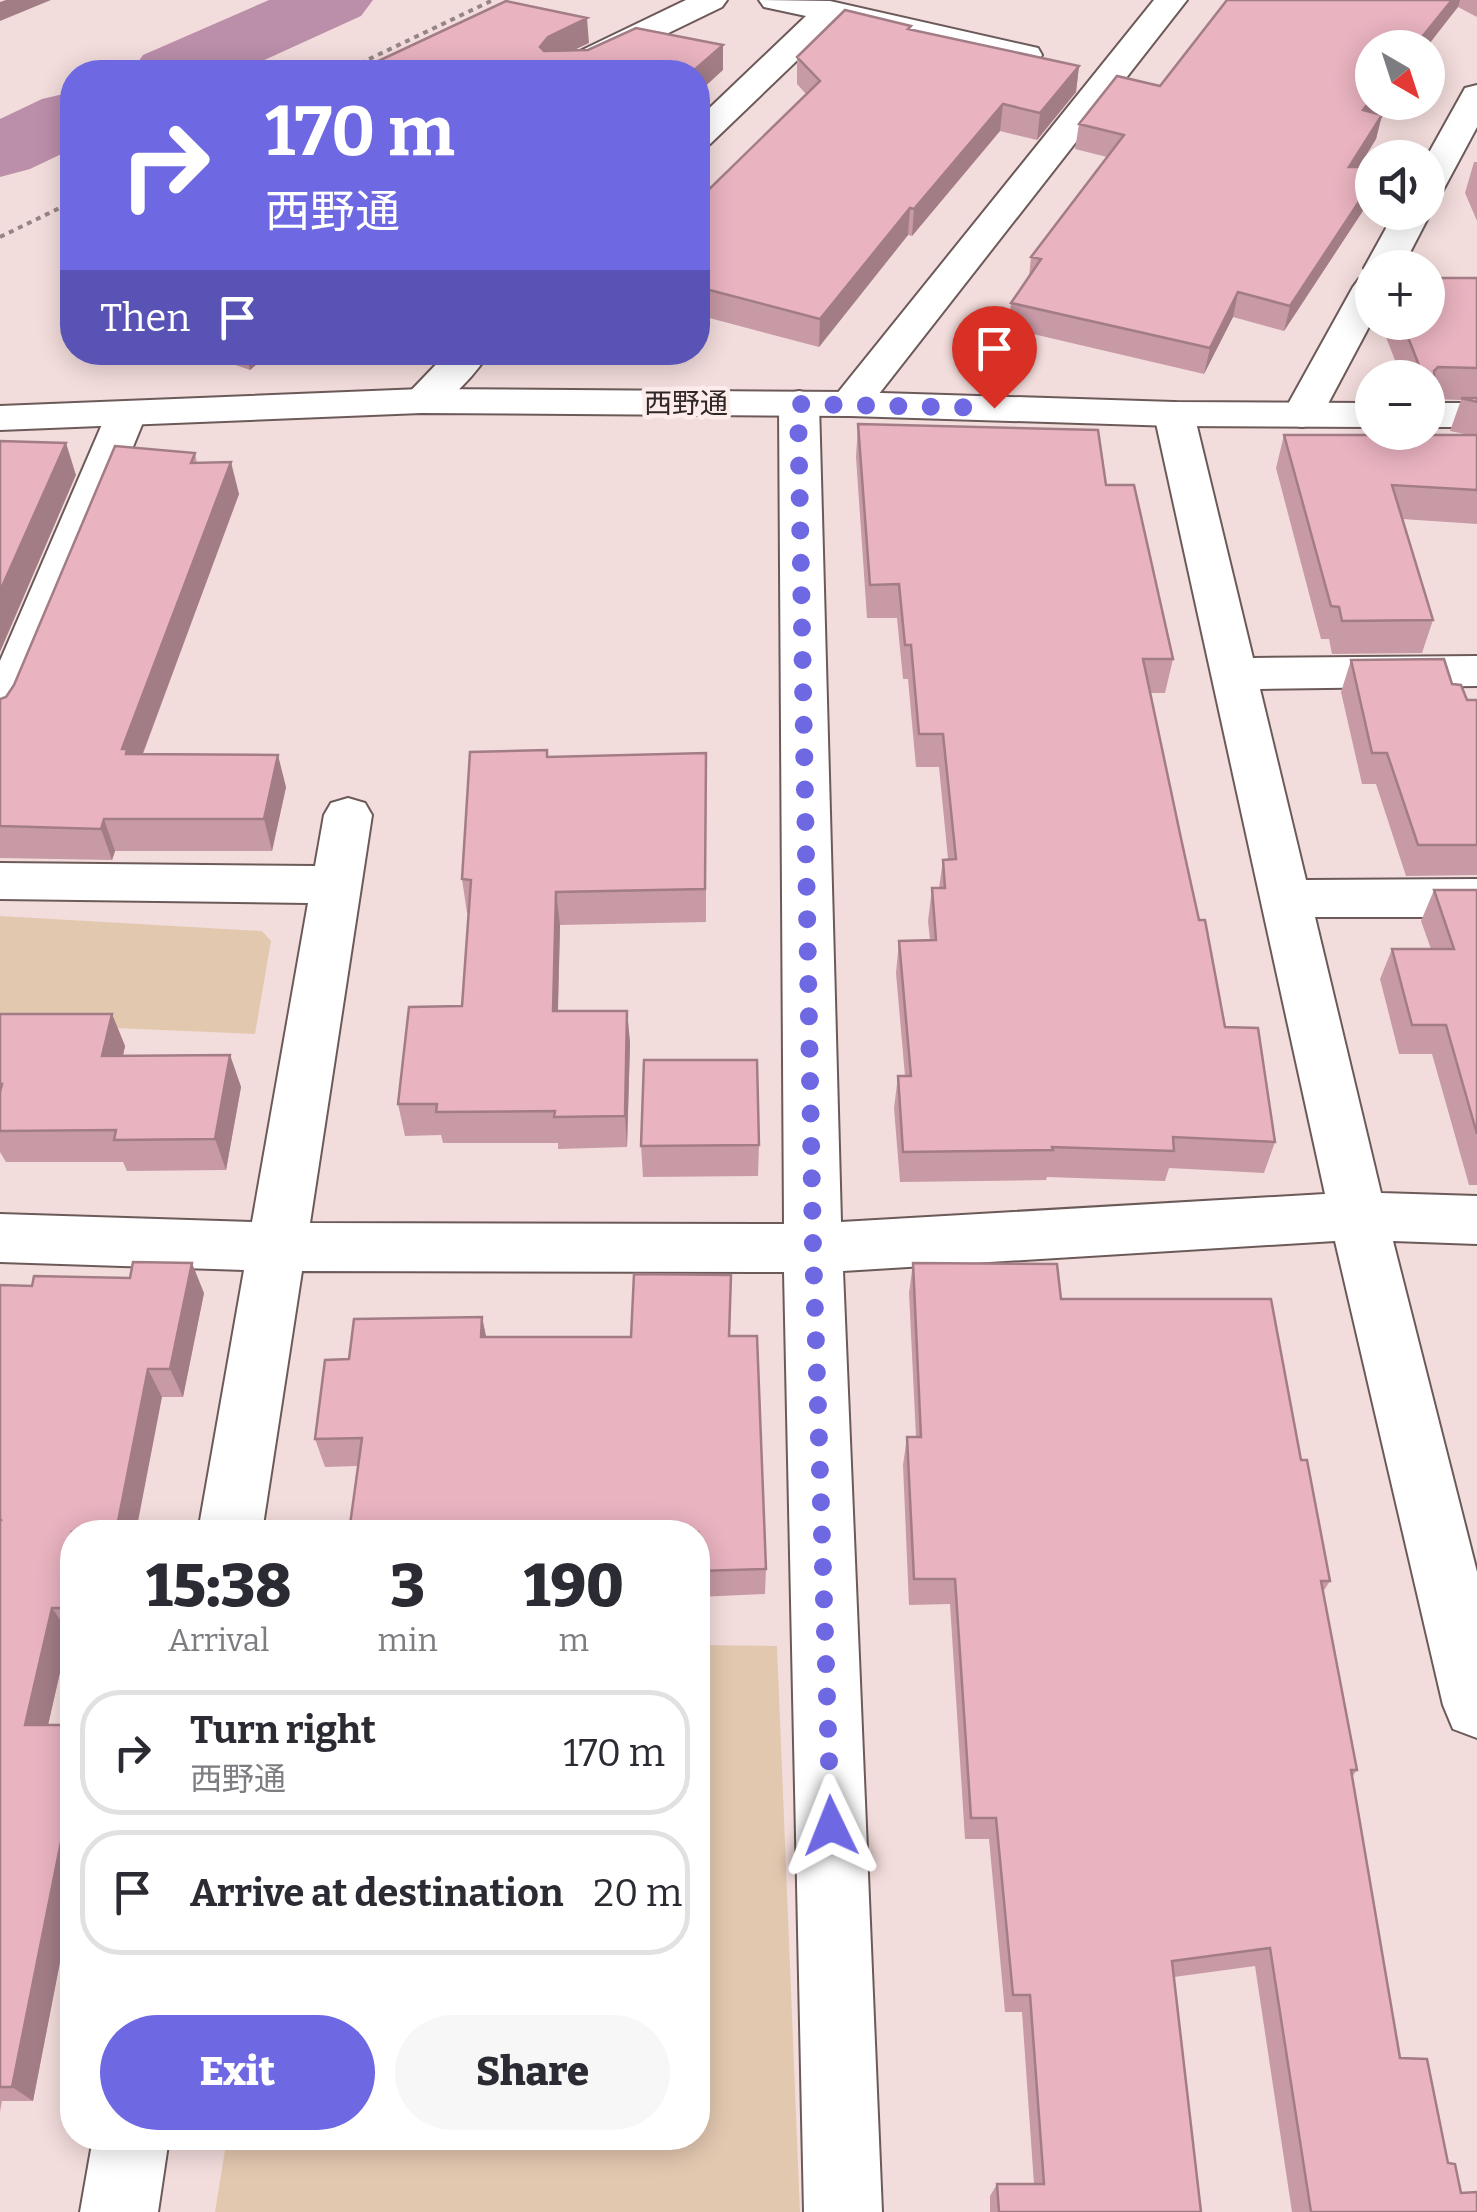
<!DOCTYPE html>
<html lang="en">
<head>
<meta charset="utf-8">
<style>
	:root { --surface:#fff; --page:#f7f7f7; --text:#2b2b33; --muted:#7c7c81; --line:#e1e1e2; --accent:#6e68e2 }
	body { margin:0; font-family:Bitter,"Noto Sans JP",serif; background:var(--page); color:var(--text); height:100vh; display:flex; flex-direction:column; font-size:38px; white-space:nowrap }
	* { box-sizing:border-box; margin:0 }
	p { font-size:32px; color:var(--muted) }
	.icon { flex:none; width:55px; height:55px; fill:none; stroke:currentColor; stroke-width:2; stroke-linecap:round; stroke-linejoin:round }
	.map { position:relative; flex:1; overflow:hidden }
	.details { position:absolute; left:60px; top:1520px; width:650px; height:630px; display:flex; flex-direction:column; background:var(--surface); border-radius:40px; box-shadow:0 5px 25px #0003 }
	.details>* { flex:none }
	.hud { position:absolute; left:60px; top:60px; width:650px; height:305px; border-radius:40px; box-shadow:0 5px 25px #0003; background:#6e68e2; color:#fff; overflow:hidden }
	.needle { width:65px; rotate:141deg }
	.buttons { position:absolute; left:1355px; top:30px; display:grid; gap:20px }
	.buttons a { display:grid; place-items:center; width:90px; height:90px; border-radius:50%; background:var(--surface); box-shadow:0 5px 25px #0003; font-size:50px }
	.pin { position:absolute; display:grid; place-items:center; width:85px; height:85px; color:#fff; margin:-102px -42px; border-radius:50% 50% 50% 0; rotate:-45deg; box-shadow:0 0 10px #0007 }
	.pin .icon { rotate:45deg }
	.me { position:absolute; width:110px; margin:-55px; rotate:358deg; stroke-linejoin:round; filter:drop-shadow(0 0 8px #0008) }
	.turn { display:flex; align-items:center; gap:35px; height:210px; padding:0 40px; font-size:45px }
	.turn .icon { width:130px; height:130px; stroke-width:2.5 }
	.turn b { display:block; font-size:70px; line-height:85px }
	.then { display:flex; align-items:center; height:95px; padding:0 40px; background:#0003; gap:20px; font-size:38px }
	.eta { display:flex; justify-content:space-evenly; align-items:center; height:170px; text-align:center }
	.eta b { font-size:60px; font-weight:800; line-height:70px }
	.primary-button { display:flex; gap:20px; margin-top:auto; padding:20px 40px }
	.primary-button a { flex:1; height:115px; border-radius:60px; background:var(--accent); color:#fff; font-size:40px; font-weight:800; line-height:115px; text-align:center }
	.primary-button a+a { background:var(--page); color:var(--text) }
	ul { padding:0; list-style:none }
	li { display:flex; align-items:center; gap:30px; height:125px; margin:0 20px 15px; padding:0 20px; border:5px solid var(--line); border-radius:40px }
	li div { flex:1 }
	li b { display:block; font-size:38px }
	li em { font-style:normal }
	.map>svg:first-child { display:block }
</style>
</head>
<body>
<div class="map">
<svg width="1477" height="2212" viewBox="0 0 1477 2212">
	<rect width="100%" height="100%" fill="#f3dddc"/>
	<!-- green -->
	<path fill="#e3c8b0" d="M 0,916 L 262,931 L 271,941 L 255,1034 L 0,1023 Z
		M 698,1645 L 777,1646 L 800,2212 L 215,2212 L 227,2138 L 698,2138 Z"/>
	<g fill="none" stroke-linecap="round" stroke-linejoin="round">
		<!-- river -->
		<path fill="#bb8ea9" fill-rule="evenodd" d="M 269,0 L 373,0 L 361,16 L 238,72 L 131,72 L 143,55 Z
			M 72,92 L 72,149 L 30,169 L 0,177 L 0,119 L 42,99 Z"/>
		<defs>
			<path id="minor" d="M 686,0 L 727,0 L 722,7 L 588,72 L 546,72 L 551,65 Z
				M 759,0 L 830,1 L 1038,48 L 1042,55 L 1038,62 L 1026,65 L 836,23 L 710,144 L 698,147 L 698,119 L 806,16 L 764,7 Z
				M 1154,0 L 1187,0 L 864,413 L 850,416 L 836,413 L 830,404 L 836,395 Z
				M 1477,85 L 1477,127 L 1441,194 L 1428,197 L 1426,158 L 1465,88 Z
				M 1428,207 L 1431,212 L 1402,268 L 1372,268 L 1372,321 L 1322,415 L 1316,424 L 1302,427 L 1288,424 L 1282,415 L 1353,287 L 1359,279 L 1370,276 L 1364,268 L 1395,212 L 1428,212 Z
				M 448,352 L 490,352 C 472,378 440,418 407,410 L 401,401 Z
				M 799,391 L 813,394 L 819,403 L 841,1222 L 1325,1194 L 1154,414 L 1160,405 L 1174,402 L 1188,405 L 1194,414 L 1253,658 L 1477,656 L 1477,686 L 1260,689 L 1306,880 L 1477,879 L 1477,917 L 1315,917 L 1381,1193 L 1477,1196 L 1477,1244 L 1393,1241 L 1477,1572 L 1477,1738 L 1453,1729 L 1443,1705 L 1335,1241 L 843,1271 L 882,2212 L 804,2212 L 784,1272 L 302,1271 L 262,1532 L 198,1532 L 244,1270 L 0,1262 L 0,1214 L 252,1222 L 308,903 L 0,899 L 0,863 L 315,866 L 324,815 L 331,803 L 348,798 L 365,803 L 372,815 L 310,1223 L 784,1224 L 779,403 L 785,394 Z
				M 126,403 L 140,406 L 146,415 L 23,715 L 17,726 L 0,731 L 0,661 L 106,415 L 112,406 Z
				M 93,2138 L 169,2138 L 158,2212 L 80,2212 Z"/>
			<path id="tertiary" d="M 421,389 L 850,392 L 1174,402 L 1372,403 L 1372,427 L 1174,426 L 850,416 L 421,413 L 0,430 L 0,406 Z
				M 1428,403 L 1477,403 L 1477,427 L 1428,427 Z"/>
		</defs>
		<!-- minor casing -->
		<use href="#minor" stroke="#6c5a59" stroke-width="4"/>
		<!-- tertiary casing -->
		<use href="#tertiary" stroke="#6c5a59" stroke-width="4"/>
		<!-- path -->
		<path stroke="#958685" stroke-width="4" stroke-dasharray="5 5" stroke-linecap="butt" d="M 342,72 L 493,0
			M 0,237 L 72,202"/>
		<!-- minor -->
		<use href="#minor" fill="#fff" fill-rule="evenodd"/>
		<!-- tertiary -->
		<use href="#tertiary" fill="#fff" fill-rule="evenodd"/>
	</g>
	<!-- wall -->
	<path fill="#c89aa5" d="M 1227,0 L 1477,0 L 1477,17 L 1458,7 L 1372,102 L 1382,102 L 1374,113 L 1382,115 L 1376,139 L 1359,167 L 1372,167 L 1372,197 L 1284,331 L 1233,317 L 1204,374 L 1008,328 L 1011,303 L 1029,277 L 1031,257 L 1107,157 L 1075,149 L 1079,124 L 1160,86 Z
		M 911,30 L 1079,66 L 1076,92 L 1037,140 L 1000,131 L 912,236 L 908,235 L 819,347 L 698,315 L 698,200 L 806,94 L 797,84 L 797,57 Z
		M 1474,162 L 1477,162 L 1477,221 L 1465,193 Z
		M 1477,278 L 1477,524 L 1402,519 L 1433,620 L 1422,653 L 1332,654 L 1329,639 L 1321,639 L 1276,468 L 1284,435 L 1469,435 L 1450,431 L 1461,400 L 1432,399 L 1428,414 L 1428,378 L 1402,378 L 1380,322 L 1428,322 Z
		M 197,352 L 271,352 L 250,370 Z
		M 359,352 L 401,352 L 390,362 Z
		M 858,424 L 1106,485 L 1173,659 L 1165,693 L 1150,693 L 1199,920 L 1225,1027 L 1275,1142 L 1264,1173 L 1169,1168 L 1165,1181 L 1047,1177 L 1046,1180 L 900,1182 L 894,1108 L 898,1076 L 905,1076 L 896,973 L 899,941 L 930,940 L 928,921 L 932,888 L 939,888 L 943,860 L 948,859 L 939,767 L 916,767 L 908,679 L 903,679 L 897,618 L 867,618 L 856,457 Z
		M 195,453 L 197,463 L 239,494 L 143,754 L 286,787 L 272,851 L 115,851 L 112,860 L 0,858 L 0,699 L 6,697 Z
		M 1351,660 L 1452,684 L 1467,700 L 1477,700 L 1477,875 L 1406,876 L 1376,784 L 1362,784 L 1341,692 Z
		M 548,757 L 706,787 L 706,922 L 560,925 L 558,1011 L 627,1011 L 630,1043 L 627,1147 L 558,1149 L 558,1143 L 443,1143 L 441,1135 L 405,1136 L 398,1104 L 462,1006 L 468,913 L 467,913 L 462,879 Z
		M 1434,890 L 1477,890 L 1477,1185 L 1469,1185 L 1432,1054 L 1399,1054 L 1380,979 L 1392,949 L 1431,949 L 1421,921 Z
		M 0,1014 L 112,1014 L 125,1046 L 123,1056 L 230,1055 L 241,1087 L 226,1170 L 127,1171 L 123,1162 L 6,1162 L 0,1152 Z
		M 759,1145 L 758,1176 L 643,1177 L 641,1146 Z
		M 913,1263 L 1061,1299 L 1301,1460 L 1330,1581 L 1323,1592 L 1357,1770 L 1352,1777 L 1400,2058 L 1461,2193 L 1477,2212 L 1292,2212 L 1255,1966 L 1174,1977 L 1201,2212 L 990,2212 L 990,2196 L 997,2184 L 1034,2184 L 1022,2012 L 1005,2012 L 989,1839 L 965,1839 L 950,1604 L 909,1605 L 903,1465 L 907,1437 L 916,1437 L 909,1293 Z
		M 731,1275 L 730,1336 L 766,1569 L 765,1594 L 698,1597 L 698,1532 L 358,1466 L 325,1467 L 315,1439 L 349,1359 L 482,1317 L 486,1337 L 631,1337 Z
		M 0,1285 L 204,1293 L 183,1397 L 162,1397 L 72,1532 L 72,1633 L 69,1633 L 48,1725 L 72,1725 L 72,1900 L 33,2101 L 2,2101 L 0,2112 Z"/>
	<!-- shaded-wall -->
	<path fill="#a37d86" d="M 6,0 L 51,0 L 0,21 L 0,2 Z
		M 1452,0 L 1460,0 L 1458,7 L 1426,48 L 1413,48 Z
		M 587,18 L 589,43 L 549,62 L 540,47 L 548,37 Z
		M 723,45 L 723,70 L 698,93 L 698,72 L 692,72 Z
		M 1079,66 L 1076,92 L 1037,140 L 1040,113 Z
		M 1372,98 L 1372,102 L 1382,102 L 1357,135 L 1363,110 Z
		M 1003,104 L 1000,131 L 912,236 L 914,209 Z
		M 1382,115 L 1376,139 L 1343,192 L 1349,167 Z
		M 1372,182 L 1372,197 L 1284,331 L 1290,306 Z
		M 910,208 L 908,235 L 819,347 L 820,319 Z
		M 1238,292 L 1233,317 L 1204,374 L 1210,348 Z
		M 246,352 L 271,352 L 250,370 Z
		M 389,352 L 401,352 L 390,362 Z
		M 66,443 L 76,475 L 0,652 L 0,591 Z
		M 231,462 L 239,494 L 135,774 L 122,749 Z
		M 278,755 L 286,787 L 272,851 L 264,819 Z
		M 104,819 L 115,851 L 112,860 L 101,829 Z
		M 556,892 L 560,925 L 557,1044 L 553,1011 Z
		M 627,1011 L 630,1043 L 627,1147 L 625,1116 Z
		M 112,1014 L 125,1046 L 116,1088 L 102,1056 Z
		M 230,1055 L 241,1087 L 226,1170 L 215,1139 Z
		M 192,1263 L 204,1293 L 183,1397 L 170,1369 Z
		M 482,1317 L 488,1346 L 481,1337 Z
		M 148,1369 L 162,1397 L 136,1532 L 116,1532 Z
		M 52,1608 L 69,1633 L 43,1747 L 25,1725 Z
		M 72,1787 L 72,1900 L 33,2101 L 12,2087 Z"/>
	<!-- building -->
	<path fill="#e9b3c0" stroke="#a37d86" stroke-width="2.5" d="M 1227,0 L 1452,0 L 1413,48 L 1372,48 L 1372,98 L 1363,110 L 1382,115 L 1349,167 L 1372,167 L 1372,182 L 1290,306 L 1238,292 L 1210,348 L 1011,303 L 1041,259 L 1031,257 L 1124,135 L 1079,124 L 1117,76 L 1160,86 Z
		M 506,1 L 587,18 L 548,37 L 540,47 L 544,51 L 588,50 L 636,28 L 723,45 L 692,72 L 355,72 Z
		M 845,10 L 911,26 L 908,29 L 1079,66 L 1040,113 L 1003,104 L 914,209 L 910,208 L 820,319 L 698,287 L 698,200 L 820,81 L 797,57 Z
		M 1428,278 L 1477,278 L 1477,368 L 1438,367 L 1434,371 L 1435,392 L 1430,391 L 1428,385 L 1428,378 L 1424,378 L 1402,322 L 1428,322 Z
		M 1461,398 L 1477,398 L 1477,402 Z
		M 858,424 L 1098,430 L 1106,485 L 1134,485 L 1173,659 L 1143,659 L 1182,843 L 1199,920 L 1205,920 L 1225,1027 L 1258,1028 L 1275,1142 L 1173,1137 L 1174,1151 L 1052,1147 L 1053,1150 L 903,1152 L 898,1076 L 911,1076 L 899,941 L 936,940 L 932,888 L 945,888 L 943,860 L 956,859 L 943,734 L 919,734 L 911,645 L 905,645 L 899,584 L 870,585 Z
		M 1284,435 L 1477,435 L 1477,490 L 1392,485 L 1433,620 L 1342,621 L 1339,607 L 1331,606 Z
		M 0,441 L 66,443 L 0,591 Z
		M 115,446 L 195,453 L 191,463 L 231,462 L 122,749 L 127,749 L 126,754 L 278,755 L 264,819 L 104,819 L 101,829 L 0,826 L 0,699 L 6,697 L 14,685 Z
		M 1444,659 L 1452,684 L 1461,685 L 1467,700 L 1477,700 L 1477,845 L 1418,845 L 1387,753 L 1372,753 L 1351,660 Z
		M 547,750 L 547,757 L 706,753 L 705,889 L 556,892 L 553,1011 L 627,1011 L 625,1116 L 554,1117 L 555,1111 L 436,1112 L 437,1104 L 398,1104 L 409,1007 L 462,1006 L 471,880 L 462,879 L 470,752 Z
		M 1434,890 L 1477,890 L 1477,1134 L 1446,1025 L 1412,1025 L 1392,949 L 1454,949 Z
		M 0,1014 L 112,1014 L 102,1056 L 230,1055 L 215,1139 L 114,1140 L 116,1130 L 0,1131 L 0,1092 L 2,1084 L 0,1084 Z
		M 644,1060 L 757,1060 L 759,1145 L 641,1146 Z
		M 133,1262 L 192,1263 L 170,1369 L 148,1369 L 116,1532 L 72,1532 L 72,1608 L 52,1608 L 25,1725 L 72,1725 L 72,1787 L 12,2087 L 0,2087 L 0,1521 L 2,1520 L 0,1520 L 0,1285 L 32,1286 L 34,1276 L 130,1278 Z
		M 913,1263 L 1057,1264 L 1061,1299 L 1271,1299 L 1301,1460 L 1307,1460 L 1330,1581 L 1321,1581 L 1357,1770 L 1351,1770 L 1400,2058 L 1427,2059 L 1448,2163 L 1455,2164 L 1461,2193 L 1477,2192 L 1477,2212 L 1311,2212 L 1270,1948 L 1172,1961 L 1201,2212 L 999,2212 L 997,2184 L 1044,2184 L 1030,1995 L 1013,1995 L 996,1818 L 971,1818 L 955,1579 L 914,1579 L 907,1437 L 921,1437 Z
		M 634,1274 L 731,1275 L 729,1336 L 757,1336 L 766,1569 L 698,1571 L 698,1532 L 349,1532 L 362,1438 L 315,1439 L 325,1360 L 349,1359 L 354,1319 L 482,1317 L 481,1337 L 631,1337 Z"/>
	<g fill="none" stroke-linecap="round" stroke-linejoin="round">
		<!-- route -->
		<path stroke="#6e68e2" stroke-width="18" stroke-dasharray="0 32.4" d="M 831,1826 L 813,1248 L 798,404 L 994,408"/>
	</g>
	<g text-anchor="middle" stroke-width="9" stroke-linejoin="round" paint-order="stroke">
		<!-- far-street labels -->
		<g font-size="28" fill="#302828" stroke="#fdecea">
			<text x="686" y="413">西野通</text>
		</g>
	</g>
</svg>
<div class="buttons">
<a><svg class="needle" viewBox="-14 -14 28 28"><path d="M0-13l5 13h-10z" fill="#e53935"/><path d="M0 13l5-13h-10z" fill="#7c7c81"/></svg></a>
<a><svg class="icon" aria-label="sound" viewBox="0 0 24 24"><path d="M4 9h4l5-4v14l-5-4H4zM17 9q2 3 0 6"/></svg></a>
<a>+</a>
<a>−</a>
</div>
<div class="pin" style="left:994px;top:408px;background:#d93025"><svg class="icon" aria-label="arrive" viewBox="0 0 24 24"><path d="M6 21V4h12l-3 4 3 4H6"/></svg></div>
<svg class="me" style="left:831px;top:1826px" viewBox="-20 -20 40 40"><path d="M0-17L14 15 0 8-14 15z" fill="#6e68e2" stroke="#fff" stroke-width="4"/></svg>
<div class="hud">
<div class="turn"><svg class="icon" aria-label="right" viewBox="0 0 24 24"><path d="M7 20v-9h11M14 6l5 5-5 5"/></svg><div><b>170 m</b>西野通</div></div>
<div class="then">Then<svg class="icon" aria-label="arrive" viewBox="0 0 24 24"><path d="M6 21V4h12l-3 4 3 4H6"/></svg></div>
</div>
<section class="details">
<div class="eta">
<div><b>15:38</b><p>Arrival</p></div>
<div><b>3</b><p>min</p></div>
<div><b>190</b><p>m</p></div>
</div>
<ul>
<li><svg class="icon" aria-label="right" viewBox="0 0 24 24"><path d="M7 20v-9h11M14 6l5 5-5 5"/></svg><div><b>Turn right</b><p>西野通</p></div><em>170 m</em></li>
<li><svg class="icon" aria-label="arrive" viewBox="0 0 24 24"><path d="M6 21V4h12l-3 4 3 4H6"/></svg><div><b>Arrive at destination</b></div><em>20 m</em></li>
</ul>
<div class="primary-button"><a>Exit</a><a>Share</a></div>
</section>
</div>
</body>
</html>
